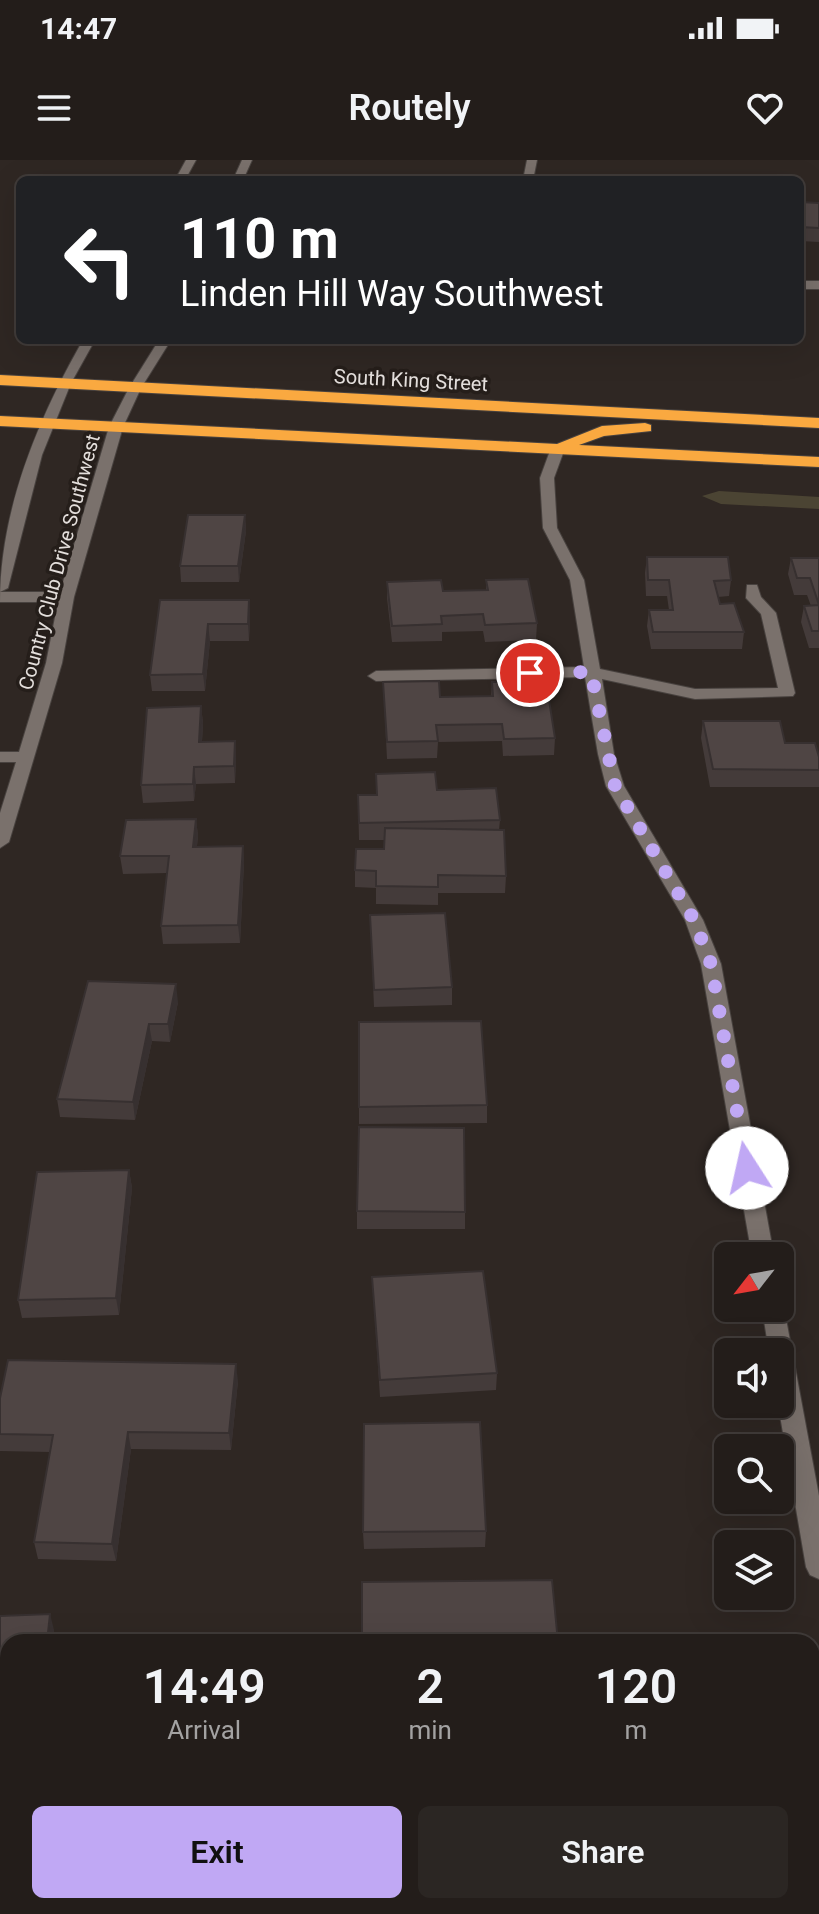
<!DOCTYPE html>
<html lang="en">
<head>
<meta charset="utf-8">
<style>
	:root { --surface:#231d1a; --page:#2b2623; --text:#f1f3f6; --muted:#a3a2a2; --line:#403b39; --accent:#c0a8f4 }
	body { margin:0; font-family:Roboto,sans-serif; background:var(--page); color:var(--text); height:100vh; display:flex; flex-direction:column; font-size:30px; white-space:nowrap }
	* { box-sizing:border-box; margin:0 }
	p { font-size:26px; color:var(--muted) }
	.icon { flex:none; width:44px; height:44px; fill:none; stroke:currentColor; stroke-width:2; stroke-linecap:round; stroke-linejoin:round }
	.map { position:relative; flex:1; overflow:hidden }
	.panel { position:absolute; left:0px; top:1474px; width:820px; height:280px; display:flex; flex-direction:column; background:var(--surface); border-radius:24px 24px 0 0; box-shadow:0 8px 32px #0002,0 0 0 2px var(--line) }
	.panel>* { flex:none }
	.banner { position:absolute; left:16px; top:16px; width:788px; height:168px; border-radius:12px; box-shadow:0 8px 32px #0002,0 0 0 2px var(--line); background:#202124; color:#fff; overflow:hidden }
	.needle { width:52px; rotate:239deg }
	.controls { position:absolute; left:714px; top:1082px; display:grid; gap:16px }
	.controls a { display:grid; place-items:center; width:80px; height:80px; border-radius:12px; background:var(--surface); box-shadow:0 8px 32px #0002,0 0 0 2px var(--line); font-size:40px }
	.pin { position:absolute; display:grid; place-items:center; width:68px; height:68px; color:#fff; margin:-34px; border:4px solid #fff; border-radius:50%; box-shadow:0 2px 8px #0007 }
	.me { position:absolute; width:88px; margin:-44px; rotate:350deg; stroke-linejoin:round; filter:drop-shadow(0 0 6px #0008) }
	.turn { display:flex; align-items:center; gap:28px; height:168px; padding:0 32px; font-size:36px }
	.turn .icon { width:104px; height:104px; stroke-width:2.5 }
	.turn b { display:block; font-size:56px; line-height:68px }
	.eta { display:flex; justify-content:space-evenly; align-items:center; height:136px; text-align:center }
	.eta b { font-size:48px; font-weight:600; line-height:56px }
	.action { display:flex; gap:16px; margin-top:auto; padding:16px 32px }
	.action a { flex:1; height:92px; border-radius:12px; background:var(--accent); color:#111; font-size:32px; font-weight:600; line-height:92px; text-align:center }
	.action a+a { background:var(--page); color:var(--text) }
	.status { display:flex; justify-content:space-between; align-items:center; height:56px; padding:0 40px; background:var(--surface); direction:ltr }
	.status svg { height:22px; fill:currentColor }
	header { display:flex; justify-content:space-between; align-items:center; height:104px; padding:0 32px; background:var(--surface); font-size:36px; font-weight:600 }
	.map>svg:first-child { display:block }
</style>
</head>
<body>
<div class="status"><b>14:47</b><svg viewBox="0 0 49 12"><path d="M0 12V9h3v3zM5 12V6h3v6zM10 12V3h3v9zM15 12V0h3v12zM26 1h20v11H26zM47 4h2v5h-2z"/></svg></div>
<header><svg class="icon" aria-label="menu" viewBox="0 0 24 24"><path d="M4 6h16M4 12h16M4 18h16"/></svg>Routely<svg class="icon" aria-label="heart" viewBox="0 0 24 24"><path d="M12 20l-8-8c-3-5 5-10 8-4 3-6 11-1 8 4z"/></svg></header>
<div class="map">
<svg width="819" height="1754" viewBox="0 0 819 1754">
	<rect width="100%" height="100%" fill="#2f2723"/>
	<!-- green -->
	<path fill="#4b4433" d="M 719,331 L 819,337 L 819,349 L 721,344 L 702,336 Z"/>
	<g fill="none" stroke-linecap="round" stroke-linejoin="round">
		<defs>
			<path id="minor" d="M 186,0 L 196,0 L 185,20 L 175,20 Z
				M 242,0 L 252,0 L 243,20 L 233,20 Z
				M 527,0 L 537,0 L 533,20 L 523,20 Z
				M 800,121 L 819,121 L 819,129 L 800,129 Z
				M 83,180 L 95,180 L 71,223 L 42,295 L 8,428 L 0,432 L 60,432 L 109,267 L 129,228 L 159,180 L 171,180 L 141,228 L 123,267 L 74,437 L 62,503 L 9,682 L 0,688 L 0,653 L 16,602 L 0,602 L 0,592 L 19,592 L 46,503 L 58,442 L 0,442 C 0,350 38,259 83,180 Z
				M 558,284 L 565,288 L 554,318 L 557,368 L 584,420 L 600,509 L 695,529 L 778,528 L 761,454 L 746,438 L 747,425 L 757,425 L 761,437 L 776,453 L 795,533 L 793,536 L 695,539 L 602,519 L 614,594 L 624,626 L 703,760 L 721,804 L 774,1096 L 752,1096 L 701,804 L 685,760 L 606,626 L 598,594 L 585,517 L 376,521 L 368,516 L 376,511 L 584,507 L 570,420 L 543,368 L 540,318 L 551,288 Z
				M 780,1141 L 784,1148 L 819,1336 L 819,1419 L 810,1415 L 806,1407 L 778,1244 L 780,1192 L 769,1192 L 762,1148 L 780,1148 Z"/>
			<path id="highway" d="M 0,215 L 819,258 L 819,268 L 0,225 Z
				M 0,256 L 557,284 L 602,266 L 645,263 L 651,265 L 651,271 L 604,276 L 579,285 L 819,297 L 819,307 L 0,266 Z"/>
		</defs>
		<!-- minor casing -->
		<use href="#minor" stroke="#48423f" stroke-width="2"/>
		<!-- highway casing -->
		<use href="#highway" stroke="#48423f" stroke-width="2"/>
		<!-- minor -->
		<use href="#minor" fill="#7a716c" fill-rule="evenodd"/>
		<!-- highway -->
		<use href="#highway" fill="#faa940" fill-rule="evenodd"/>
	</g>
	<!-- wall -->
	<path fill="#443b3a" d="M 800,42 L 819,43 L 819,82 L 800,81 Z
		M 245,355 L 246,371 L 239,422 L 181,422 L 180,406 Z
		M 647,397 L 731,420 L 729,436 L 718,437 L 720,444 L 744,472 L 742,489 L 651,489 L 647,466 L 649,450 L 669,450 L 667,436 L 646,436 L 645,413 Z
		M 791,398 L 819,398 L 819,488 L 809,488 L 801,462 L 804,446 L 811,446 L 807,435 L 794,435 L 788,414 Z
		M 486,420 L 537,463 L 536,480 L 485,482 L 483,471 L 442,472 L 442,481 L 392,482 L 387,438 L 387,422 L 443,431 L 486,430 Z
		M 160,440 L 249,440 L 250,456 L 249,481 L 210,481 L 205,531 L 152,531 L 150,515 Z
		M 383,522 L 440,537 L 491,537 L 492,522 L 555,578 L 554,595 L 503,596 L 502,581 L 438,582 L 437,598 L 387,599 Z
		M 201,546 L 203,563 L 202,582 L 235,581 L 236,598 L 235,623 L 196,624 L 194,641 L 143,643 L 141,625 Z
		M 703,561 L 785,583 L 819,597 L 819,627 L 710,627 L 701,578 Z
		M 376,614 L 437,630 L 500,660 L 499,670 L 506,716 L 505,733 L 438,733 L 438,745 L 376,744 L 376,728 L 355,727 L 355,710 L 384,689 L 384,680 L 359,680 L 358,635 L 377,635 Z
		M 196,659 L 198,676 L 197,686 L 243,686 L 244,703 L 240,783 L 163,784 L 161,766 L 167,713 L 123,714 L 120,696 Z
		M 370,755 L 452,827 L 452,845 L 374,847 Z
		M 178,842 L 170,882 L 152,881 L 135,960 L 60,957 L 57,939 Z
		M 359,862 L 487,945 L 487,963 L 359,964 Z
		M 129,1010 L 132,1028 L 119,1155 L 22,1158 L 18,1140 Z
		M 357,1051 L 465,1052 L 465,1069 L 357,1069 Z
		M 372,1117 L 497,1213 L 496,1230 L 380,1237 Z
		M 238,1221 L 231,1290 L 131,1289 L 116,1401 L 38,1399 L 34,1382 L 50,1292 L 0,1291 L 0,1238 Z
		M 486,1371 L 485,1387 L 364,1389 L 363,1372 Z
		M 0,1456 L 54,1470 L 53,1482 L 8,1482 L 8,1677 L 0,1678 Z"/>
	<!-- shaded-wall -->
	<path fill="#373030" d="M 245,355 L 246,371 L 239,422 L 238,406 Z
		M 249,440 L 250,456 L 249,481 L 248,464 Z
		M 208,464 L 210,481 L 205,531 L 203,514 Z
		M 201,546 L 203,563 L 201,599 L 199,582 Z
		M 235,581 L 236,598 L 235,623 L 234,606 Z
		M 194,607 L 196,624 L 194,641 L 193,624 Z
		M 196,659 L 198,676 L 195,704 L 193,687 Z
		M 243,686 L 244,703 L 240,783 L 238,765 Z
		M 176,824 L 178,842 L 170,882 L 168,864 Z
		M 149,864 L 152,881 L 135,960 L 133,942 Z
		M 129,1010 L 132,1028 L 119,1155 L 116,1138 Z
		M 236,1204 L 238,1221 L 231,1290 L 229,1273 Z
		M 128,1272 L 131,1289 L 116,1401 L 112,1384 Z
		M 50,1454 L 54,1470 L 53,1482 L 47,1482 Z"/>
	<!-- building -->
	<path fill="#4f4544" stroke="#373030" stroke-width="2" d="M 800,42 L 819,43 L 819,68 L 800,67 Z
		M 188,355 L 245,355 L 238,406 L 180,406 Z
		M 647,397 L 728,397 L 731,420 L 714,421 L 720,444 L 734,443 L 744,472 L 653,472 L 649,450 L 673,450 L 669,420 L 648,420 Z
		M 791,398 L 819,398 L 819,471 L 812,471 L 804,446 L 819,445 L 810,418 L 797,418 Z
		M 528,419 L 537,463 L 485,465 L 483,454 L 441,456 L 442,464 L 392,466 L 387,422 L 441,420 L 443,431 L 488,430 L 486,420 Z
		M 160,440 L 249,440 L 248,464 L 208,464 L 203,514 L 150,515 Z
		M 439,521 L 440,537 L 493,536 L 492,522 L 546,521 L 555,578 L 504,579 L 502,564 L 436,565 L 438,581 L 387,582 L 383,522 Z
		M 201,546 L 199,582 L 235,581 L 234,606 L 194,607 L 193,624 L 141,625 L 147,548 Z
		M 703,561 L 780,561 L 785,583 L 815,583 L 819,597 L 819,610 L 713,609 Z
		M 435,612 L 437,630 L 496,628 L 500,660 L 359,663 L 358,635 L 377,635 L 376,614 Z
		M 196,659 L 193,687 L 243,686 L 238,765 L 161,766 L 169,696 L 120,696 L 126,660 Z
		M 385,668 L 504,670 L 506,716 L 438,715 L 438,727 L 376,726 L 376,711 L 355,710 L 356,689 L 384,689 Z
		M 445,753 L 452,827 L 374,830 L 370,755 Z
		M 88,821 L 176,824 L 168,864 L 149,864 L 133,942 L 57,939 Z
		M 481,861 L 487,945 L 359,947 L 359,862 Z
		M 359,967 L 464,968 L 465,1052 L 357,1051 Z
		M 129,1010 L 116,1138 L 18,1140 L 37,1012 Z
		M 483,1111 L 497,1213 L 380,1220 L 372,1117 Z
		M 8,1200 L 236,1204 L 229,1273 L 128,1272 L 112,1384 L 34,1382 L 53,1275 L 0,1274 L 0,1238 Z
		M 480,1262 L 486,1371 L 363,1372 L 364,1264 Z
		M 552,1420 L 558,1482 L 362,1482 L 362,1422 Z
		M 50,1454 L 47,1482 L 8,1482 L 8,1662 L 0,1662 L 0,1456 Z
		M 485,1746 L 629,1746 L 630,1754 L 485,1754 Z"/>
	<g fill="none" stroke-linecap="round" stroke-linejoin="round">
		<!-- route -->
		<path stroke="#c0a8f4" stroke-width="14" stroke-dasharray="0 25.2" d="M 530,513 L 591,512 L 615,626 L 694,760 L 711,804 L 747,1008"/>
	</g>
	<g text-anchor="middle" stroke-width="7" stroke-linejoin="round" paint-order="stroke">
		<!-- far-street labels -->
		<g font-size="20" fill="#e4dfdc" stroke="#251e1a">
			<text transform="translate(411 220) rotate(3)" y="7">South King Street</text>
			<text transform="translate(59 402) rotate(-75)" y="7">Country Club Drive Southwest</text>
		</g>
	</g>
</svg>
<div class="controls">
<a><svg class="needle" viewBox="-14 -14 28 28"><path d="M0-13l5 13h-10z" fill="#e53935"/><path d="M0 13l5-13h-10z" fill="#a3a2a2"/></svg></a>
<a><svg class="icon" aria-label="sound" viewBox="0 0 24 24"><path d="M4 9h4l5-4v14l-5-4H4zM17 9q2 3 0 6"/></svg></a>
<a><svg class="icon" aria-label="search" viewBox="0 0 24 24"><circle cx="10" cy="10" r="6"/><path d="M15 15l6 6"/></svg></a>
<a><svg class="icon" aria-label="layers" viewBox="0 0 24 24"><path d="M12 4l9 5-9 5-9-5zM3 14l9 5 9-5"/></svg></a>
</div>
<div class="pin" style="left:530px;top:513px;background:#d93025"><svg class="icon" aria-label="arrive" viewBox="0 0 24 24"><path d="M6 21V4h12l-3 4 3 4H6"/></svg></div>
<svg class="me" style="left:747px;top:1008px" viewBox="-20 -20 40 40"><circle r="19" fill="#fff"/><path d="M0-13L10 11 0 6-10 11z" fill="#c0a8f4"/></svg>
<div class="banner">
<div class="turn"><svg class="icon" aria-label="left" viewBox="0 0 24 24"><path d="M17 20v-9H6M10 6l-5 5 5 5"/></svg><div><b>110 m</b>Linden Hill Way Southwest</div></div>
</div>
<section class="panel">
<div class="eta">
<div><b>14:49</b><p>Arrival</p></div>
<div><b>2</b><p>min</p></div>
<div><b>120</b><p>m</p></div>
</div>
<div class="action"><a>Exit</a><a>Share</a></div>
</section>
</div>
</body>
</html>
